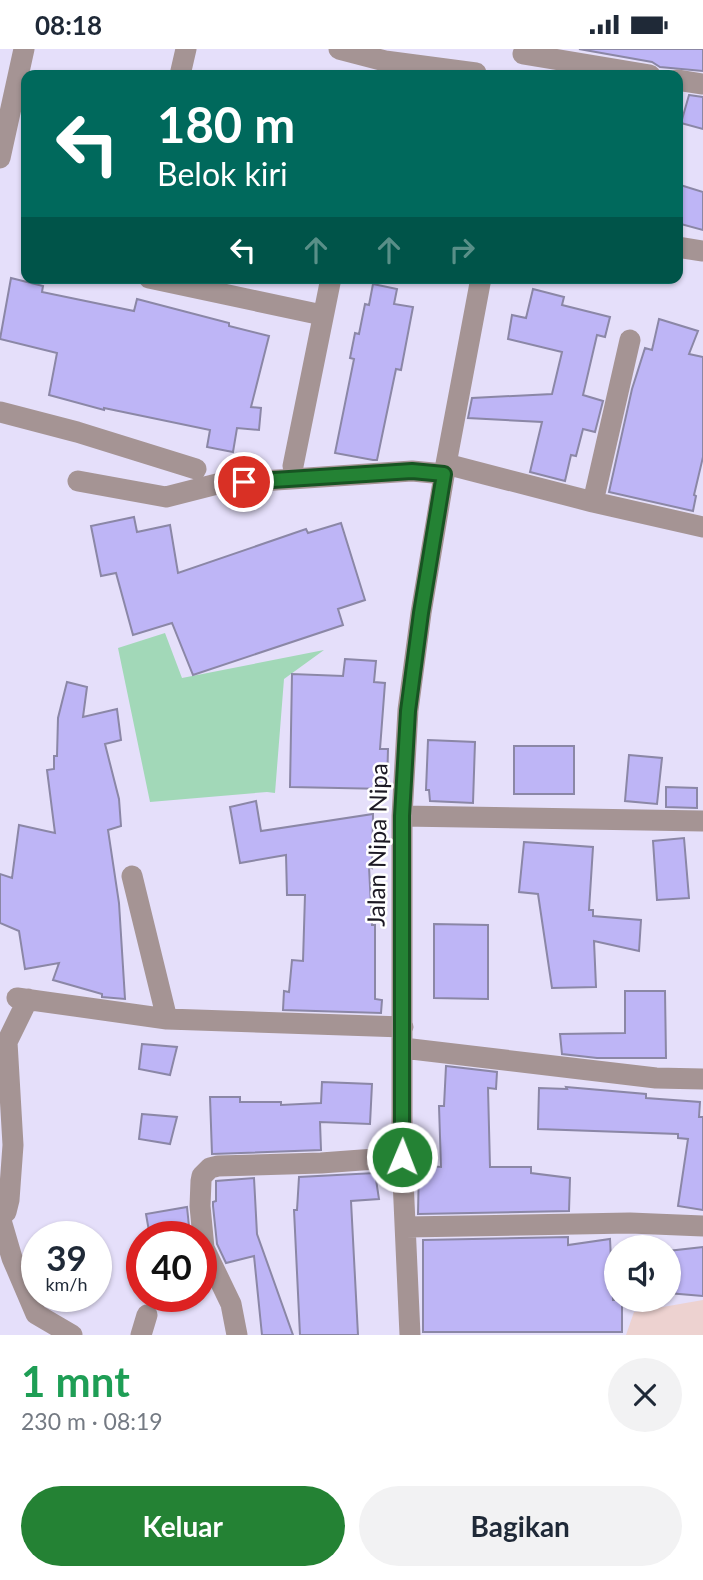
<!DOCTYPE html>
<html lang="id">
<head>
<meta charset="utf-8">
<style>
	:root { --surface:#fff; --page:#f2f2f3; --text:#1f2937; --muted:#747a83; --accent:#248234 }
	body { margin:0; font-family:Lato,sans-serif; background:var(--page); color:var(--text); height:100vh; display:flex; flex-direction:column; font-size:26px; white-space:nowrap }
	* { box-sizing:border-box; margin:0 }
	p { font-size:23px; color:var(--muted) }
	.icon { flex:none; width:38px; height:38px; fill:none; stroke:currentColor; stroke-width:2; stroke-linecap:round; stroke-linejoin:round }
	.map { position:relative; height:1286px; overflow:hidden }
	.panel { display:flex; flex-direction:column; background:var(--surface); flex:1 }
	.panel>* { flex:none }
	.top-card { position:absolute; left:21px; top:21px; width:662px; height:214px; border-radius:14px; box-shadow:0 2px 5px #0004; background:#00695c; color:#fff; overflow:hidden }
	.tools { position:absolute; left:604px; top:1186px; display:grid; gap:14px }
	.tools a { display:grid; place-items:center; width:77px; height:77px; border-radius:50%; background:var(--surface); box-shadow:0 2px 5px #0004; font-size:35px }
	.speed { position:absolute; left:21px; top:1172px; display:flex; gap:14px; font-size:35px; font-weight:700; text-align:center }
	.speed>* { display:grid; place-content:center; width:91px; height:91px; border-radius:50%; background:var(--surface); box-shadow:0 2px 5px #0004; line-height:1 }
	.speed small { font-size:18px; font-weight:400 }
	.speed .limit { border:10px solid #d22; background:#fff; color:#111 }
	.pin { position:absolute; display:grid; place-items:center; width:60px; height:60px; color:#fff; margin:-30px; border:4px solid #fff; border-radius:50%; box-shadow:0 2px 7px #0007 }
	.me { position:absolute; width:77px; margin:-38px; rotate:1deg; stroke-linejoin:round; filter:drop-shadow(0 0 5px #0008) }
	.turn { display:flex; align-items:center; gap:24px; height:147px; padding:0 21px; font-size:32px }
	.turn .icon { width:91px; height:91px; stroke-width:2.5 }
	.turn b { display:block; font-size:49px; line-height:60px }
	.lanes { display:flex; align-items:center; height:66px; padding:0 21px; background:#0003; justify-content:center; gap:35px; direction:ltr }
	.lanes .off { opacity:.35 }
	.round { display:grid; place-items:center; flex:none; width:74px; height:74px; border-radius:37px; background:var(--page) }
	.headline { display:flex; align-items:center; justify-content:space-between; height:119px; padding:0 21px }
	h1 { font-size:42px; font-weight:700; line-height:52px; color:#1e9e55 }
	.action { display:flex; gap:14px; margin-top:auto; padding:14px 21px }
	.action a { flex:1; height:80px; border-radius:42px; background:var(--accent); color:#fff; font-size:28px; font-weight:700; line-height:80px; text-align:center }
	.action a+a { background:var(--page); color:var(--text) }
	.status { display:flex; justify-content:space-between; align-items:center; height:49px; padding:0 35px; background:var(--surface); direction:ltr }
	.status svg { height:19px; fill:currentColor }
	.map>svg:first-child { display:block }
</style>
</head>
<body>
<div class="status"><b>08:18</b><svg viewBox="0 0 49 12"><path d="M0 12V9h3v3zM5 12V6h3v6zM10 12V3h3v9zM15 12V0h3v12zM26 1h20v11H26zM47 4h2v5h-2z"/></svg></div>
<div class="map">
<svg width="703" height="1286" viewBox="0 0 703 1286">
	<rect width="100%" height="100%" fill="#e5dffa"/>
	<!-- education -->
	<path fill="#edd2d0" d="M 703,1251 L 703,1286 L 626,1286 L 634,1263 Z"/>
	<!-- green -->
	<path fill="#a2d8b8" d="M 165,584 L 182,629 L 324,601 L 284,630 L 275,744 L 267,743 L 150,753 L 118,599 Z"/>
	<!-- building -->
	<path fill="#beb5f6" stroke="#8b87a6" stroke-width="2" d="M 579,0 L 703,0 L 703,22 L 660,18 L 652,13 Z
		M 689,46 L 703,48 L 703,80 L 681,74 Z
		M 677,135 L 703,143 L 703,181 L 677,174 Z
		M 11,229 L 43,237 L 42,243 L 134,262 L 137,250 L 229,274 L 229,277 L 269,287 L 251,358 L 261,359 L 259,381 L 237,379 L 233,403 L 207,398 L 210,381 L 104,359 L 104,361 L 49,346 L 57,304 L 0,290 Z
		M 373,235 L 397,240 L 394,255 L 413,258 L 401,321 L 396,320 L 377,411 L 373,411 L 335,404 L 354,310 L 350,309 L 355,284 L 359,285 L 365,255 L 369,256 Z
		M 533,240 L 564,248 L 562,256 L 610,268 L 605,288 L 597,286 L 583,346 L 603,352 L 595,383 L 583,380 L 576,407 L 571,406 L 565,432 L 530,423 L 542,373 L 468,369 L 472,349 L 552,345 L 562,303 L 508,290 L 512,266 L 526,269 Z
		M 659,270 L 698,282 L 689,305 L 703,308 L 703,408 L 694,446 L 696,447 L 693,462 L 609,443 L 632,340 L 645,299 L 652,301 Z
		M 134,468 L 137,483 L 170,476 L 178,524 L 306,480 L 308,484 L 341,474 L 365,551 L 338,560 L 343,576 L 193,626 L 172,574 L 133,586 L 116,524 L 101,527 L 91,477 Z
		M 345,610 L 376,612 L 374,633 L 385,634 L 380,700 L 388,700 L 387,740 L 290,738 L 292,625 L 343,627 Z
		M 67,633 L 87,638 L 83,668 L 117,660 L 121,691 L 105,695 L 119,750 L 121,777 L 108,781 L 119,854 L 125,950 L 102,948 L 102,945 L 53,931 L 59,914 L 25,920 L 19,882 L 0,874 L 0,825 L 12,829 L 19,776 L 55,784 L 47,721 L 54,720 L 54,707 L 57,707 L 58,669 Z
		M 428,691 L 475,693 L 473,754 L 430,752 L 429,741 L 426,741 Z
		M 514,697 L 574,697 L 574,745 L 514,745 Z
		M 629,706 L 662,709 L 657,755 L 625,752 Z
		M 666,738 L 697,739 L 697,759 L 666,758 Z
		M 256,752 L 261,782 L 373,765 L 372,819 L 369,818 L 372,876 L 375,876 L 375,950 L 382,951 L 381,964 L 283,961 L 284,942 L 289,943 L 292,911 L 303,912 L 305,846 L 287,846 L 286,806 L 240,814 L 230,758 Z
		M 684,789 L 689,849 L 657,851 L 653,792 Z
		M 524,793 L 593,798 L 589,861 L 593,861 L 593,867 L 641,871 L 639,902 L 594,892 L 596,938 L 552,939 L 538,845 L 519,843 Z
		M 434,875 L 488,876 L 488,950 L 434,949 Z
		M 625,942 L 665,942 L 666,1009 L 597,1009 L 562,1005 L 560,985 L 625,984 Z
		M 142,995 L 177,998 L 170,1026 L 139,1020 Z
		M 446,1017 L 497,1023 L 496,1040 L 488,1039 L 490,1118 L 531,1118 L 531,1124 L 570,1129 L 569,1162 L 418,1165 L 419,1116 L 441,1118 L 439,1057 L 444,1057 Z
		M 322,1033 L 372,1035 L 370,1075 L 320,1073 L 321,1101 L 212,1105 L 210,1048 L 240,1048 L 240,1053 L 281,1053 L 281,1056 L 321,1054 Z
		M 566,1038 L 646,1045 L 646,1049 L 700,1053 L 699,1068 L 703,1068 L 703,1161 L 678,1157 L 688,1090 L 678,1089 L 678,1085 L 538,1080 L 539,1039 L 567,1040 Z
		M 142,1065 L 177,1068 L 170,1095 L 139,1090 Z
		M 375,1124 L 379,1150 L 351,1152 L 358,1286 L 300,1286 L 294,1161 L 297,1161 L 299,1128 Z
		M 254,1129 L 257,1185 L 293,1286 L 262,1286 L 254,1207 L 226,1214 L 217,1195 L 213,1157 L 213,1153 L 216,1152 L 216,1132 Z
		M 187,1158 L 190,1187 L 150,1188 L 146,1165 Z
		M 568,1188 L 568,1196 L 610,1190 L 613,1251 L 622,1251 L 622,1283 L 423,1283 L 423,1191 Z
		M 703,1198 L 703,1247 L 668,1244 L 668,1202 Z"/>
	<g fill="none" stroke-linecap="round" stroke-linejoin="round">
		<!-- minor -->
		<path stroke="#a59494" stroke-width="21" d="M 339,0 L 385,12 L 476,24
			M 523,5 L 650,26
			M 180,26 L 186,0
			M 677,31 L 703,35
			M 0,109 L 24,0
			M 677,198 L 703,202
			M 149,229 L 322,266
			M 0,363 L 77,383 L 196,420
			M 446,415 L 593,453 L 703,478
			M 293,417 L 331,229
			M 78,432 L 166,448 L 217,435 L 412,422 L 444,425
			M 593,453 L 630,291
			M 402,767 L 703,772
			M 132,827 L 167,970 L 403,978
			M 17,949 L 167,970
			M 28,950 L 7,993 L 13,1096 L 9,1151 L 6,1163 L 0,1168 L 12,1209 L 36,1265 L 72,1286
			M 403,999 L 656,1029 L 703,1030
			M 406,1178 L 630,1174 L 703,1177
			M 141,1286 L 147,1266
			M 237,1286 L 231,1255 L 204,1199 L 200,1157 L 201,1132 L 202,1127 L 210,1119 L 218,1117 L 321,1114 L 402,1108
			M 410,1286 L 402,1108 L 402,767 L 408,661 L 421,564 L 446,415 L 481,229"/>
	</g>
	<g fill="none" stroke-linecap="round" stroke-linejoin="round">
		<defs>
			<path id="route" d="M 244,433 L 412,422 L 444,425 L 421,564 L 408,662 L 402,767 L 402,1108"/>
		</defs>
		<!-- route casing -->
		<use href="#route" stroke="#175422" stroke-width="18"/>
		<!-- route -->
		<use href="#route" stroke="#248234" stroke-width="12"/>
	</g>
	<g text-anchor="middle" stroke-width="5" stroke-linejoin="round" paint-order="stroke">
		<!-- street labels -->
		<g font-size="24" fill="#1c1924" stroke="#fff">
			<text transform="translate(378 796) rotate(-89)" y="8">Jalan Nipa Nipa</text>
		</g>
	</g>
</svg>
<div class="tools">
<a><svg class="icon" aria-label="sound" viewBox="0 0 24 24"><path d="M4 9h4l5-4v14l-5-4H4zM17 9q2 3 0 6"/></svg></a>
</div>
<div class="speed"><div>39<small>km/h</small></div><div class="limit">40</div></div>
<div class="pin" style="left:244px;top:433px;background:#d93025"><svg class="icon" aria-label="arrive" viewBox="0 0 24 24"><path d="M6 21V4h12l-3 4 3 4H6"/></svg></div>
<svg class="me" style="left:402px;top:1108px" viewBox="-20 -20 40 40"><circle r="17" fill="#248234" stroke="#fff" stroke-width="3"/><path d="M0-11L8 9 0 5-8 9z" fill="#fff"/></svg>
<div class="top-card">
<div class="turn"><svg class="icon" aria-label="left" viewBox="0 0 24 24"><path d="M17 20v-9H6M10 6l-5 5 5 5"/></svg><div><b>180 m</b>Belok kiri</div></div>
<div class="lanes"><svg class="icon" aria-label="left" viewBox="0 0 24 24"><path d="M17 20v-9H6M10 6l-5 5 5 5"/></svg><svg class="icon off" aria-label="ahead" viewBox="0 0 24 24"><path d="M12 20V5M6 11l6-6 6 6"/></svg><svg class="icon off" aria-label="ahead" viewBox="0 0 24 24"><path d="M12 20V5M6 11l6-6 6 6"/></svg><svg class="icon off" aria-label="right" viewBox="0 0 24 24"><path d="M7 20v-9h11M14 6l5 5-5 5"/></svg></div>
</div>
</div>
<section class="panel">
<div class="headline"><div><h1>1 mnt</h1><p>230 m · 08:19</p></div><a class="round"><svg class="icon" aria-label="close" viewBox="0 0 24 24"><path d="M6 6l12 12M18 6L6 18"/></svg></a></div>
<div class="action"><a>Keluar</a><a>Bagikan</a></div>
</section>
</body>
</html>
